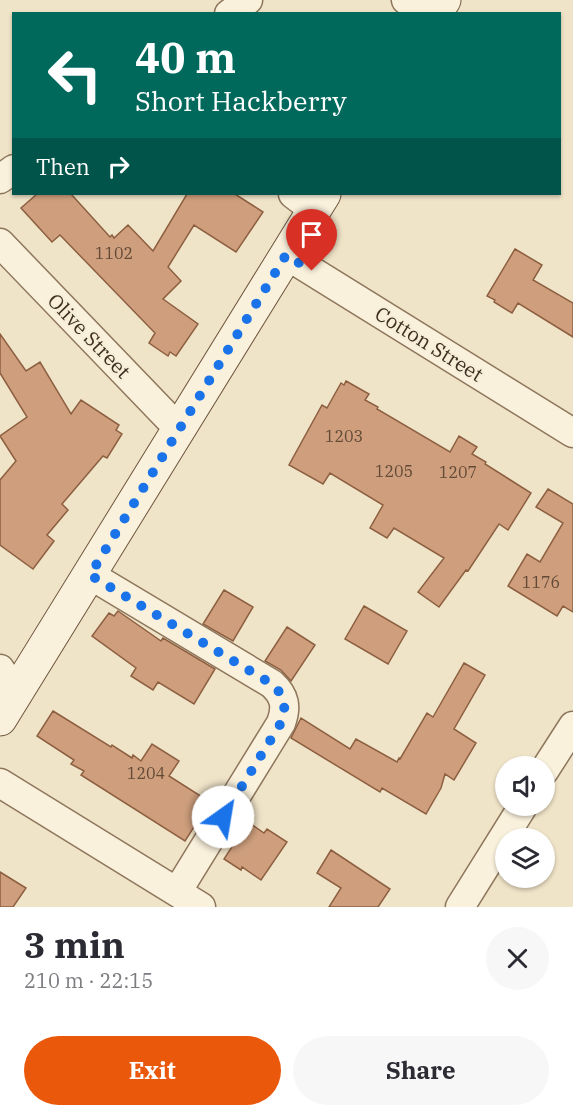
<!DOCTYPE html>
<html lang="en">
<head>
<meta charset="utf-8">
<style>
	:root { --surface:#fff; --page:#f7f7f7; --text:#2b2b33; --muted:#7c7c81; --accent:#ea580c }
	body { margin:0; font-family:"IBM Plex Serif",serif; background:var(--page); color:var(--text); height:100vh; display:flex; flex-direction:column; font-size:22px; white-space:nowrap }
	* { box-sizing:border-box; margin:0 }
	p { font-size:20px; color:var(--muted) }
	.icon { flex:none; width:33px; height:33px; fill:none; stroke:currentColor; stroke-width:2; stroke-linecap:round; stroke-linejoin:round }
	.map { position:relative; height:907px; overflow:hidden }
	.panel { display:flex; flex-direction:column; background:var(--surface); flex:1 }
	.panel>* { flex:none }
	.guide { position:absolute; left:12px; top:12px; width:549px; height:183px; border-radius:0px; box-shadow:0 2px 4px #0004; background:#00695c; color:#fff; overflow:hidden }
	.controls { position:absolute; left:495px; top:756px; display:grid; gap:12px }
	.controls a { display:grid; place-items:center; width:60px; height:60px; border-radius:50%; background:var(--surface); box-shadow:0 2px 4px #0004; font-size:30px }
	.pin { position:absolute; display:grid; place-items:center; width:51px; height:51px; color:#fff; margin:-62px -26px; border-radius:50% 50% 50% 0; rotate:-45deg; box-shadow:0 0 6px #0007 }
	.pin .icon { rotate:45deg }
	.me { position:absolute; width:66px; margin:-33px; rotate:32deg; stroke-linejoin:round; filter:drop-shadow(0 0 4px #0008) }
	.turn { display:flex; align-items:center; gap:21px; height:126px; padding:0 24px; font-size:27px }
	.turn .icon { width:78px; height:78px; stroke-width:2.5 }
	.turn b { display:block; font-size:42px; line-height:51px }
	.then { display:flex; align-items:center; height:57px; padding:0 24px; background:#0003; gap:12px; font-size:22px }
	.round { display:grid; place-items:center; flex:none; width:63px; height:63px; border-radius:32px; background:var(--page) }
	.head { display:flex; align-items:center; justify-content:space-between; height:102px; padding:0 24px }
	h1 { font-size:36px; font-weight:800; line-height:45px }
	.cta { display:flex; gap:12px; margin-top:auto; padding:12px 24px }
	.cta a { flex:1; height:69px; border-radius:36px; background:var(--accent); color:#fff; font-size:24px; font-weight:800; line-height:69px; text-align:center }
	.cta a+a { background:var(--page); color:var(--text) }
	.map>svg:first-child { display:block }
</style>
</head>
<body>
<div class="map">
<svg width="573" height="907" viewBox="0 0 573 907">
	<rect width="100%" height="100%" fill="#f0e4c8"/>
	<!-- building -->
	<path fill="#cf9f7d" stroke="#8d5f41" stroke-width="1.5" d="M 37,194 L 71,194 L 110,237 L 112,235 L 114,238 L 128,225 L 153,251 L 187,194 L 235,194 L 263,212 L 236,252 L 194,225 L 168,267 L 181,281 L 163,299 L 198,324 L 176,356 L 170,352 L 168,356 L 149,343 L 155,333 L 60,235 L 52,242 L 21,208 Z
		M 515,249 L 542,265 L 533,280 L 573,303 L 573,337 L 518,303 L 512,313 L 494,302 L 495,300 L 487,296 Z
		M 0,334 L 26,371 L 40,362 L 71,414 L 81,400 L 119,425 L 116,430 L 122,434 L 107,458 L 103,456 L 62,504 L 68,510 L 47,535 L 54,541 L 33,569 L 0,545 L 0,480 L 16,461 L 0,436 L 27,417 L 0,373 Z
		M 346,381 L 369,394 L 365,400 L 378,407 L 377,409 L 450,452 L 459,436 L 477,447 L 472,454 L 486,462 L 485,464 L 531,493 L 508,530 L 499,524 L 468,571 L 466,570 L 439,607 L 418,592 L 444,558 L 394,528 L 387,538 L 370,528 L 383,505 L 330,473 L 323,484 L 289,465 L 322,405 L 327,408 L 341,383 L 344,385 Z
		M 548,489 L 573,504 L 573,612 L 563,606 L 557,616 L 508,586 L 527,554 L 540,562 L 563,523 L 536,507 Z
		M 224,590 L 253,607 L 233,641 L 203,624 Z
		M 364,606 L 407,631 L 388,664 L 345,639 Z
		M 118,611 L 161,641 L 163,638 L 215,669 L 194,704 L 158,682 L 153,690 L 131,676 L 136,668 L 92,636 L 109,613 L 114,616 Z
		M 287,627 L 315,645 L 291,681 L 281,670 L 265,661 Z
		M 464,663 L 485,675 L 454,729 L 476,743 L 454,780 L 445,774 L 441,788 L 426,814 L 382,788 L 380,792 L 291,738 L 301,718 L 350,749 L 356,739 L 397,762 L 399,758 L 400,759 L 427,713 L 433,717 Z
		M 53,711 L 111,747 L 112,745 L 132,758 L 133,755 L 141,761 L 152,744 L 179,761 L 169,776 L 210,802 L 185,841 L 81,775 L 84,771 L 71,764 L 74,760 L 37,736 Z
		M 248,822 L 264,833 L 267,829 L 287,842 L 261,880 L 242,867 L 241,870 L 224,859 Z
		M 331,850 L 390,889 L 378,907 L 329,907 L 341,888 L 317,873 Z
		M 0,872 L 26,888 L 13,907 L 0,907 Z"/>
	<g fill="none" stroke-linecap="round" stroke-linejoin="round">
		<defs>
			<path id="street" d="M 406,0 L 428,14
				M 229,14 L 248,0
				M 0,179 L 14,169
				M 293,194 L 314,210
				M 0,243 L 178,428
				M 286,255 L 573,433
				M 90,575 L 272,684 C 285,696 287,707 281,723 L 177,892
				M 0,669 L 16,693
				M 544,771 L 573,726
				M 0,783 L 201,907
				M 460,907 L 523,806"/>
			<path id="secondary" d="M 435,14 L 444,0
				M 0,719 L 324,194"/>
		</defs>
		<!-- street casing -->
		<use href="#street" stroke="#8d765c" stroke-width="31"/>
		<!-- secondary casing -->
		<use href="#secondary" stroke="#6f573f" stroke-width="35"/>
		<!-- street -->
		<use href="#street" stroke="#faf1dc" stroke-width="28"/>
		<!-- secondary -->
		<use href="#secondary" stroke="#faf1dc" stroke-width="33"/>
	</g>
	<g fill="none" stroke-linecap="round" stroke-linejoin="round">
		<!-- route -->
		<path stroke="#1a73e8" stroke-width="10" stroke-dasharray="0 18" d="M 223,817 L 281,723 C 287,707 285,696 272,684 L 90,575 L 286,255 L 312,271"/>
	</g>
	<g text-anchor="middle" stroke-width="4.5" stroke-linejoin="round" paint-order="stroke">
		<!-- number labels -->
		<g font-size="16" fill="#624a37">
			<text x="114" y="259">1102</text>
			<text x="344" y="442">1203</text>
			<text x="394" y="477">1205</text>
			<text x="458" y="478">1207</text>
			<text x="541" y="588">1176</text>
			<text x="146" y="779">1204</text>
		</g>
		<!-- street labels -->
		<g font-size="20" fill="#3d2e20" stroke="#f7eed8">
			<text transform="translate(89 336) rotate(46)" y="7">Olive Street</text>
			<text transform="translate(429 344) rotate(32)" y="7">Cotton Street</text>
		</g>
	</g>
</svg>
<div class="controls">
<a><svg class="icon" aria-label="sound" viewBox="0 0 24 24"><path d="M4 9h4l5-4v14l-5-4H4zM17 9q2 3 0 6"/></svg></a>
<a><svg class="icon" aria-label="layers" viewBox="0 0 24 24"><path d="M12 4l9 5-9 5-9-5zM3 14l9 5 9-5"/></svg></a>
</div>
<div class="pin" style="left:312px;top:271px;background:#d93025"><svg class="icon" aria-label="arrive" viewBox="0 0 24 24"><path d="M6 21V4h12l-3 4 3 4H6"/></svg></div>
<svg class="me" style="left:223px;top:817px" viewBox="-20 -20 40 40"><circle r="19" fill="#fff"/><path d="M0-13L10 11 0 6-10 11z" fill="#1a73e8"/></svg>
<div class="guide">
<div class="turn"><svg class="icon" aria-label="left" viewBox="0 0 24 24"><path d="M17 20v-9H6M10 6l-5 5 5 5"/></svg><div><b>40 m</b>Short Hackberry</div></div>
<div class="then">Then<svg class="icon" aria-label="right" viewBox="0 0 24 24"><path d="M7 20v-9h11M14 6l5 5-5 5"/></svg></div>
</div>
</div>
<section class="panel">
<div class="head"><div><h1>3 min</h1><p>210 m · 22:15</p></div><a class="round"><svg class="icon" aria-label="close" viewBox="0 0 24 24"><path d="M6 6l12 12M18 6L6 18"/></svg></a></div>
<div class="cta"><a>Exit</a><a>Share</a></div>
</section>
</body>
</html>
